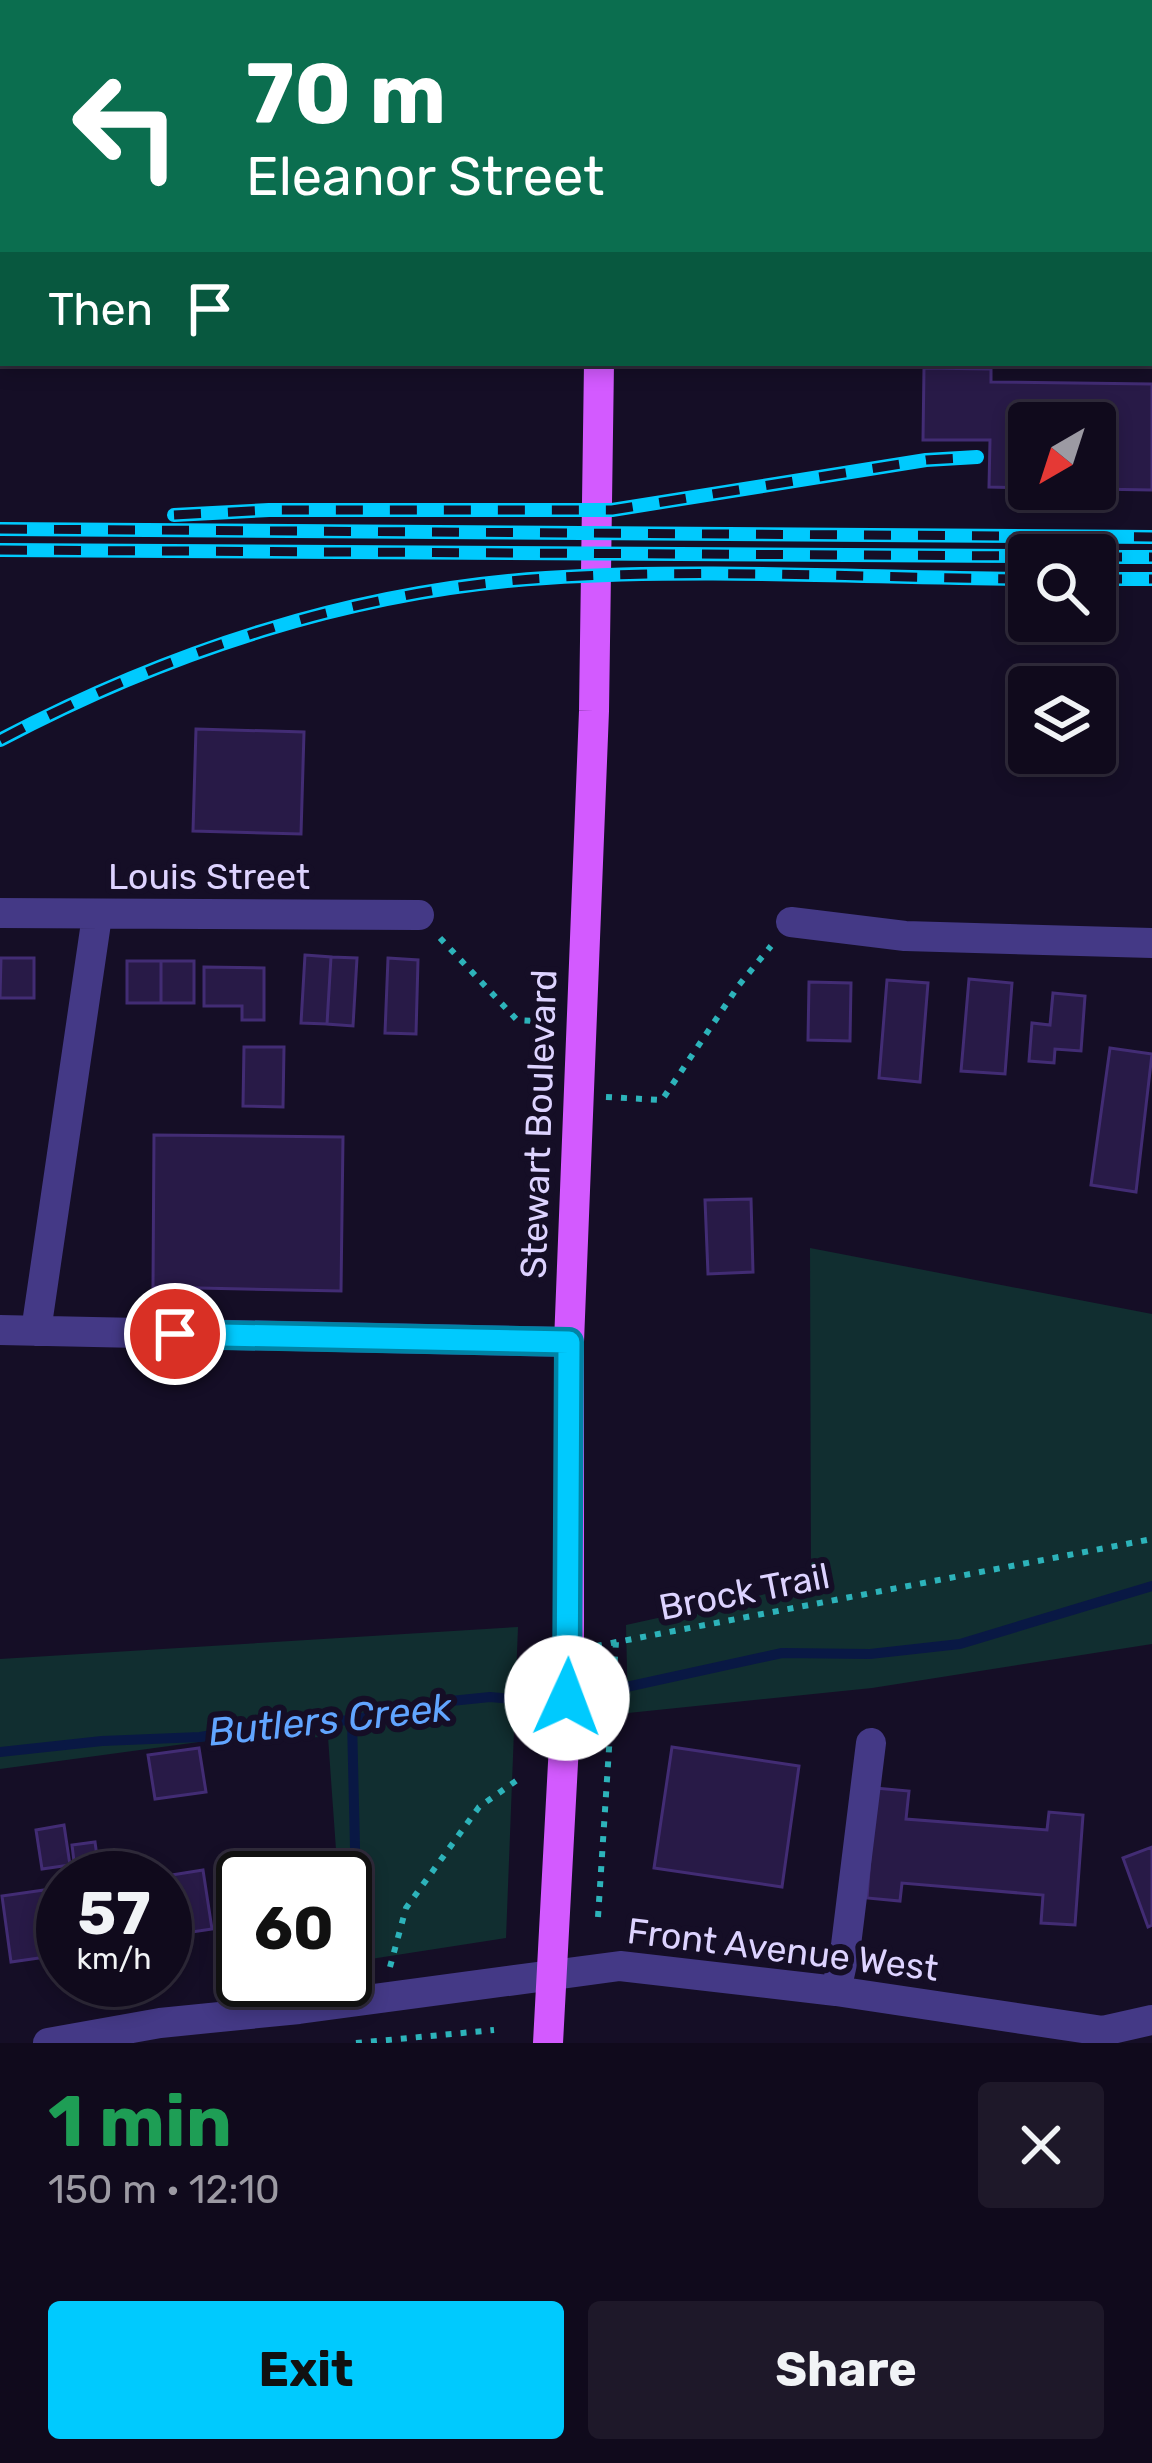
<!DOCTYPE html>
<html lang="en">
<head>
<meta charset="utf-8">
<style>
	:root { --surface:#100a1c; --page:#1e1829; --text:#f1f3f6; --muted:#9c9aa3; --line:#302b3b; --accent:#00cafe }
	body { margin:0; font-family:Rubik,sans-serif; background:var(--page); color:var(--text); height:100vh; display:flex; flex-direction:column; font-size:45px; white-space:nowrap }
	* { box-sizing:border-box; margin:0 }
	p { font-size:39px; color:var(--muted) }
	.icon { flex:none; width:66px; height:66px; fill:none; stroke:currentColor; stroke-width:2; stroke-linecap:round; stroke-linejoin:round }
	.map { position:relative; height:2043px; overflow:hidden }
	.side { display:flex; flex-direction:column; background:var(--surface); flex:1 }
	.side>* { flex:none }
	.hud { position:absolute; left:0px; top:0px; width:1152px; height:366px; box-shadow:0 6px 18px #0003,0 0 0 3px var(--line); background:#0b6e4f; color:#fff; overflow:hidden }
	.needle { width:78px; rotate:219deg }
	.buttons { position:absolute; left:1008px; top:402px; display:grid; gap:24px }
	.buttons a { display:grid; place-items:center; width:108px; height:108px; border-radius:12px; background:var(--surface); box-shadow:0 6px 18px #0003,0 0 0 3px var(--line); font-size:60px }
	.speed { position:absolute; left:36px; top:1851px; display:flex; gap:24px; font-size:60px; font-weight:700; text-align:center }
	.speed>* { display:grid; place-content:center; width:156px; height:156px; border-radius:50%; background:var(--surface); box-shadow:0 6px 18px #0003,0 0 0 3px var(--line); line-height:1 }
	.speed small { font-size:30px; font-weight:400 }
	.speed .limit { border:6px solid #111; border-radius:18px; background:#fff; color:#111 }
	.pin { position:absolute; display:grid; place-items:center; width:102px; height:102px; color:#fff; margin:-51px; border:6px solid #fff; border-radius:50%; box-shadow:0 3px 12px #0007 }
	.me { position:absolute; width:132px; margin:-66px; rotate:2deg; stroke-linejoin:round; filter:drop-shadow(0 0 9px #0008) }
	.turn { display:flex; align-items:center; gap:42px; height:252px; padding:0 48px; font-size:54px }
	.turn .icon { width:156px; height:156px; stroke-width:2.5 }
	.turn b { display:block; font-size:84px; line-height:102px }
	.then { display:flex; align-items:center; height:114px; padding:0 48px; background:#0003; gap:24px; font-size:45px }
	.round { display:grid; place-items:center; flex:none; width:126px; height:126px; border-radius:12px; background:var(--page) }
	.summary { display:flex; align-items:center; justify-content:space-between; height:204px; padding:0 48px }
	h1 { font-size:72px; font-weight:700; line-height:90px; color:#1e9e55 }
	.button { display:flex; gap:24px; margin-top:auto; padding:24px 48px }
	.button a { flex:1; height:138px; border-radius:12px; background:var(--accent); color:#111; font-size:48px; font-weight:700; line-height:138px; text-align:center }
	.button a+a { background:var(--page); color:var(--text) }
	.map>svg:first-child { display:block }
</style>
</head>
<body>
<div class="map">
<svg width="1152" height="2043" viewBox="0 0 1152 2043">
	<rect width="100%" height="100%" fill="#150e26"/>
	<!-- green -->
	<path fill="#112e30" d="M 810,1248 L 1152,1314 L 1152,1644 L 872,1688 L 628,1713 L 626,1625 L 811,1584 Z
		M 518,1627 L 506,1938 L 345,1963 L 345,1878 L 338,1878 L 328,1737 L 221,1739 L 0,1769 L 0,1659 Z"/>
	<g fill="none" stroke-linecap="round" stroke-linejoin="round">
		<!-- stream -->
		<path stroke="#091844" stroke-width="10" d="M 352,1720 L 357,1933
			M 0,1752 L 102,1741 L 200,1737 L 279,1724 L 352,1720 L 441,1702 L 490,1697 L 525,1700 L 608,1691 L 782,1653 L 870,1654 L 960,1644 L 1152,1586"/>
	</g>
	<!-- building -->
	<path fill="#281a47" stroke="#422c74" stroke-width="3" d="M 924,368 L 991,369 L 991,382 L 1152,384 L 1152,490 L 1095,489 L 1095,423 L 1029,423 L 1029,488 L 989,487 L 990,440 L 923,440 Z
		M 196,729 L 304,732 L 301,834 L 193,831 Z
		M 305,955 L 331,957 L 327,1024 L 301,1023 Z
		M 331,957 L 357,958 L 353,1026 L 327,1024 Z
		M 1,958 L 34,958 L 34,998 L 0,998 Z
		M 388,958 L 418,960 L 416,1034 L 385,1033 Z
		M 127,961 L 161,961 L 161,1003 L 127,1003 Z
		M 161,961 L 194,961 L 194,1003 L 161,1003 Z
		M 204,967 L 264,968 L 264,1020 L 242,1020 L 242,1006 L 204,1006 Z
		M 969,979 L 1012,983 L 1005,1074 L 961,1071 Z
		M 887,980 L 928,983 L 920,1082 L 879,1078 Z
		M 809,982 L 851,983 L 850,1041 L 808,1040 Z
		M 1053,993 L 1085,996 L 1081,1051 L 1055,1049 L 1054,1063 L 1029,1061 L 1032,1023 L 1050,1025 Z
		M 244,1047 L 284,1047 L 283,1107 L 243,1106 Z
		M 1110,1048 L 1152,1054 L 1136,1192 L 1091,1185 Z
		M 154,1135 L 343,1137 L 341,1291 L 153,1287 Z
		M 751,1199 L 753,1272 L 708,1274 L 705,1200 Z
		M 672,1747 L 799,1766 L 782,1887 L 654,1868 Z
		M 199,1748 L 206,1792 L 155,1799 L 148,1755 Z
		M 875,1788 L 909,1791 L 906,1819 L 1047,1830 L 1049,1812 L 1083,1815 L 1075,1925 L 1041,1923 L 1043,1895 L 902,1883 L 900,1901 L 867,1898 Z
		M 64,1825 L 70,1865 L 42,1869 L 36,1830 Z
		M 95,1842 L 100,1878 L 76,1878 L 72,1845 Z
		M 1152,1847 L 1152,1925 L 1148,1927 L 1123,1858 Z
		M 293,1866 L 295,1878 L 243,1878 L 242,1928 L 234,1875 Z
		M 203,1870 L 212,1929 L 165,1936 L 165,1878 L 153,1878 Z
		M 51,1889 L 60,1955 L 11,1962 L 2,1896 Z"/>
	<g fill="none" stroke-linecap="round" stroke-linejoin="round">
		<!-- path -->
		<path stroke="#2db3ba" stroke-width="6" stroke-dasharray="6 9" stroke-linecap="butt" d="M 440,938 L 517,1020 L 553,1022
			M 606,1097 L 662,1100 L 739,985 L 771,946
			M 596,1646 L 1152,1539
			M 598,1917 L 616,1642
			M 390,1967 L 406,1908 L 479,1807 L 520,1778
			M 356,2043 L 494,2030"/>
		<!-- minor -->
		<path stroke="#443986" stroke-width="30" d="M 0,913 L 419,915
			M 791,922 L 905,936 L 1152,943
			M 0,1330 L 569,1342
			M 36,1331 L 97,916
			M 836,1991 L 846,1945 L 871,1743
			M 48,2043 L 160,2023 L 299,2009 L 620,1966 L 836,1991 L 1103,2031 L 1152,2020"/>
		<!-- major -->
		<path stroke="#d35aff" stroke-width="30" d="M 599,0 L 599,3
			M 548,2043 L 569,1651 L 569,1342 L 594,711 L 599,363"/>
		<defs>
			<path id="rail" d="M 174,515 L 269,510 L 612,510 L 926,460 L 977,457
				M 0,529 L 1152,537
				M 0,550 L 1029,556
				M 1095,557 L 1152,557
				M 1095,579 L 1152,579
				M 0,740 C 169,651 355,590 546,578 C 707,568 869,578 1029,579"/>
		</defs>
		<!-- rail casing -->
		<use href="#rail" stroke="#00cafe" stroke-width="14"/>
		<!-- rail -->
		<use href="#rail" stroke="#150e26" stroke-width="9" stroke-dasharray="27" stroke-linecap="butt"/>
	</g>
	<g fill="none" stroke-linecap="round" stroke-linejoin="round">
		<defs>
			<path id="route" d="M 175,1334 L 569,1342 L 567,1698"/>
		</defs>
		<!-- route casing -->
		<use href="#route" stroke="#0083a5" stroke-width="30"/>
		<!-- route -->
		<use href="#route" stroke="#00cafe" stroke-width="21"/>
	</g>
	<g text-anchor="middle" stroke-width="12" stroke-linejoin="round" paint-order="stroke">
		<!-- street labels -->
		<g font-size="36" fill="#ddd3ff" stroke="#150e26">
			<text x="209" y="889">Louis Street</text>
			<text transform="translate(538 1124) rotate(-88)" y="13">Stewart Boulevard</text>
			<text transform="translate(744 1591) rotate(-11)" y="13">Brock Trail</text>
			<text transform="translate(783 1949) rotate(7)" y="13">Front Avenue West</text>
		</g>
		<!-- water labels -->
		<g font-size="39" font-style="italic" fill="#61a5ff" stroke="#150e26">
			<text transform="translate(330 1719) rotate(-6)" y="14">Butlers Creek</text>
		</g>
	</g>
</svg>
<div class="buttons">
<a><svg class="needle" viewBox="-14 -14 28 28"><path d="M0-13l5 13h-10z" fill="#e53935"/><path d="M0 13l5-13h-10z" fill="#9c9aa3"/></svg></a>
<a><svg class="icon" aria-label="search" viewBox="0 0 24 24"><circle cx="10" cy="10" r="6"/><path d="M15 15l6 6"/></svg></a>
<a><svg class="icon" aria-label="layers" viewBox="0 0 24 24"><path d="M12 4l9 5-9 5-9-5zM3 14l9 5 9-5"/></svg></a>
</div>
<div class="speed"><div>57<small>km/h</small></div><div class="limit">60</div></div>
<div class="pin" style="left:175px;top:1334px;background:#d93025"><svg class="icon" aria-label="arrive" viewBox="0 0 24 24"><path d="M6 21V4h12l-3 4 3 4H6"/></svg></div>
<svg class="me" style="left:567px;top:1698px" viewBox="-20 -20 40 40"><circle r="19" fill="#fff"/><path d="M0-13L10 11 0 6-10 11z" fill="#00cafe"/></svg>
<div class="hud">
<div class="turn"><svg class="icon" aria-label="left" viewBox="0 0 24 24"><path d="M17 20v-9H6M10 6l-5 5 5 5"/></svg><div><b>70 m</b>Eleanor Street</div></div>
<div class="then">Then<svg class="icon" aria-label="arrive" viewBox="0 0 24 24"><path d="M6 21V4h12l-3 4 3 4H6"/></svg></div>
</div>
</div>
<section class="side">
<div class="summary"><div><h1>1 min</h1><p>150 m · 12:10</p></div><a class="round"><svg class="icon" aria-label="close" viewBox="0 0 24 24"><path d="M6 6l12 12M18 6L6 18"/></svg></a></div>
<div class="button"><a>Exit</a><a>Share</a></div>
</section>
</body>
</html>
